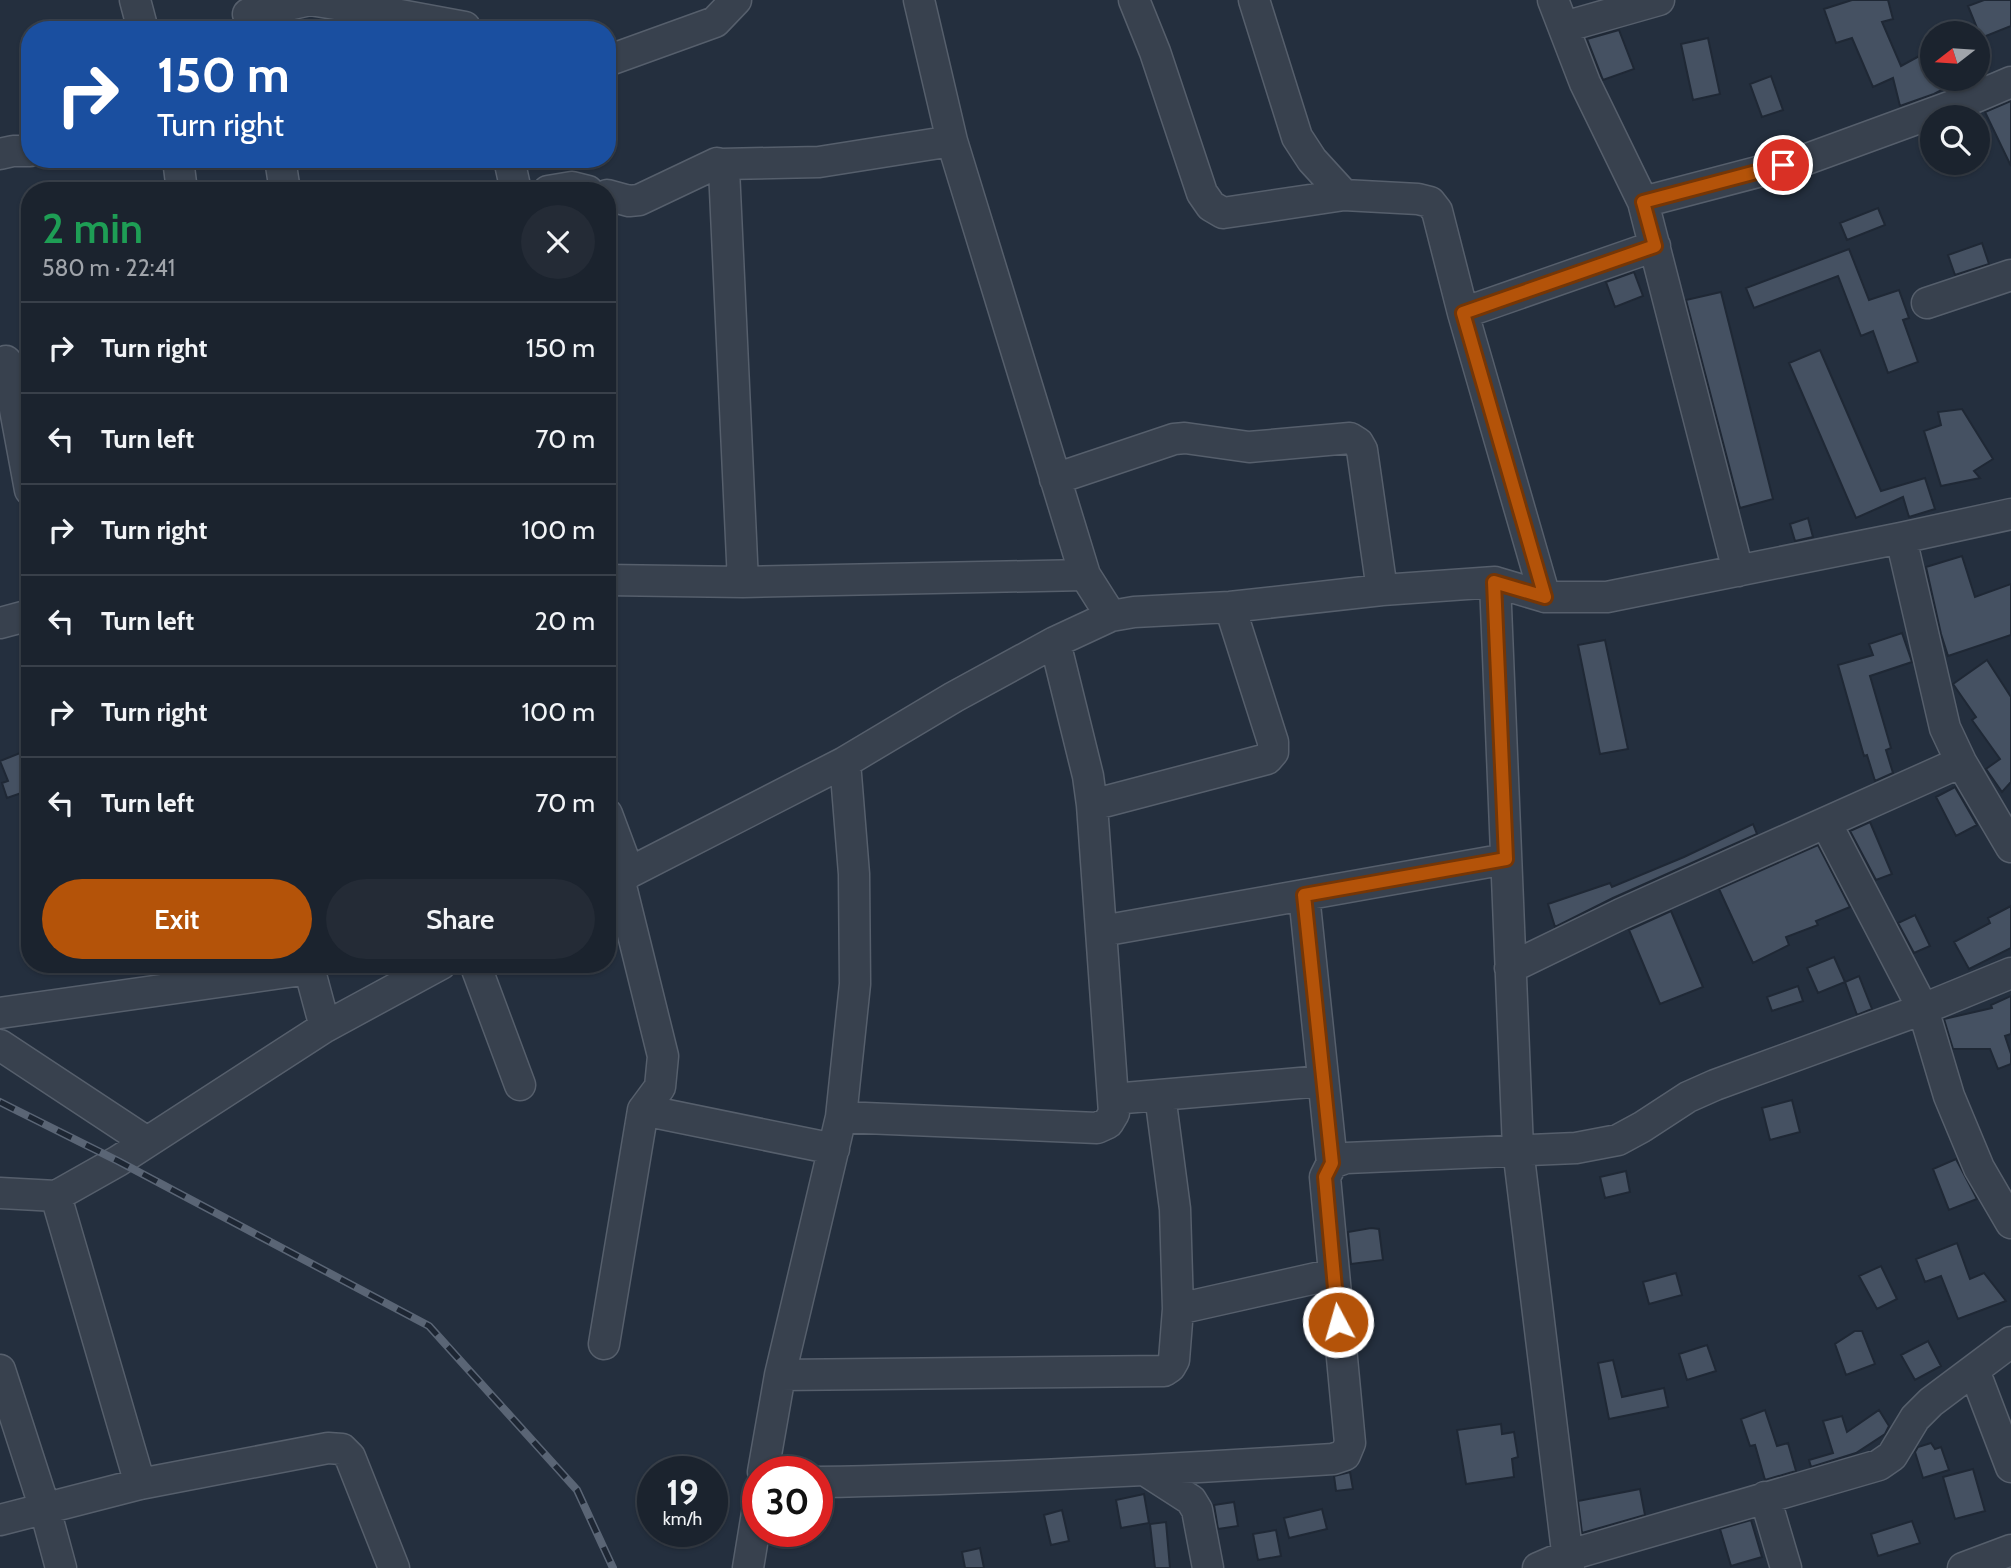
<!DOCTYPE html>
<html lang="en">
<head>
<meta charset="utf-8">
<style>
	:root { --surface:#1b232e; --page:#242b36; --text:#f1f3f6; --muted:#a0a4aa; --line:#39404a; --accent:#b45309 }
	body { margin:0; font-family:Cabin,sans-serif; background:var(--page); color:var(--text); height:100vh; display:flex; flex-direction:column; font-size:26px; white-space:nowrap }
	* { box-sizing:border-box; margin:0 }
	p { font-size:23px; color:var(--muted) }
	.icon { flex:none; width:38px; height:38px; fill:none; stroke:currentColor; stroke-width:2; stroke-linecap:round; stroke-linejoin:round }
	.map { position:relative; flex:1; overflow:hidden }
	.side { position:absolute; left:21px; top:182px; width:595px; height:791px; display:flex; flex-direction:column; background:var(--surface); border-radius:28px; box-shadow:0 2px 5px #0004,0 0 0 2px var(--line) }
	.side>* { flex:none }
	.guide { position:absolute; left:21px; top:21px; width:595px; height:147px; border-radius:28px; box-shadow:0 2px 5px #0004,0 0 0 2px var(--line); background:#1a4fa0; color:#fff; overflow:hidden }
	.needle { width:46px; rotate:253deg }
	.buttons { position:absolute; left:1920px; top:21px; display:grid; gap:14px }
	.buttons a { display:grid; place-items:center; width:70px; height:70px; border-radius:50%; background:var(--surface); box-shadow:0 2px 5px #0004,0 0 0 2px var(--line); font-size:35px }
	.speed { position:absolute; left:637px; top:1456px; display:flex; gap:14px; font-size:35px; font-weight:700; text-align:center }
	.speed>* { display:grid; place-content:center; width:91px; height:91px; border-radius:50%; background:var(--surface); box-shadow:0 2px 5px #0004,0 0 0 2px var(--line); line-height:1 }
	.speed small { font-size:18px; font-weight:400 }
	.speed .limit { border:10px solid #d22; background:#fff; color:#111 }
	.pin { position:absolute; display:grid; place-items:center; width:60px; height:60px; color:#fff; margin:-30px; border:4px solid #fff; border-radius:50%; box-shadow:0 2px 7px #0007 }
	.me { position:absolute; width:77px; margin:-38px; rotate:354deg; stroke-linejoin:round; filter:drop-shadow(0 0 5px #0008) }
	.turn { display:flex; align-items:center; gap:24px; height:147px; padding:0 21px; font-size:32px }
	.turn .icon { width:91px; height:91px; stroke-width:2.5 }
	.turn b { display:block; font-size:49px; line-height:60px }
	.round { display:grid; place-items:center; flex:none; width:74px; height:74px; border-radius:37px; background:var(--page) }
	.headline { display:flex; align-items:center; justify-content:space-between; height:119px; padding:0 21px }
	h1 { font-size:42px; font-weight:600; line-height:52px; color:#1e9e55 }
	.cta { display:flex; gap:14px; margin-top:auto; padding:14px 21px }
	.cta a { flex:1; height:80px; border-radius:42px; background:var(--accent); color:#fff; font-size:28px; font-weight:600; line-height:80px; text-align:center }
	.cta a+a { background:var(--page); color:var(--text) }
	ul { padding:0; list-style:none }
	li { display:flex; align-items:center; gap:21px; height:91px; padding:0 21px; border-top:2px solid var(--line) }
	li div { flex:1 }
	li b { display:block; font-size:26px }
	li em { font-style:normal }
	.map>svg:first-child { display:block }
</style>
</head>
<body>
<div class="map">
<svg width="2011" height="1568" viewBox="0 0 2011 1568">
	<rect width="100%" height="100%" fill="#242f3e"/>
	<!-- building -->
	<path fill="#455162" stroke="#1f2835" stroke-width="2" d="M 1852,0 L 1888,0 L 1893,19 L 1882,22 L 1901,66 L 1932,49 L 1932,79 L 1963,79 L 1934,94 L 1900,106 L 1893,78 L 1873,87 L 1852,38 L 1836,43 L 1824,9 Z
		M 1984,0 L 2011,0 L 2011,26 L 1981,38 L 1968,6 Z
		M 1619,30 L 1634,69 L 1603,80 L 1587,39 Z
		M 1708,38 L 1720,94 L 1693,100 L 1681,44 Z
		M 1771,76 L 1783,110 L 1762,117 L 1750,84 Z
		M 2011,101 L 2011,166 L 1985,112 Z
		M 1878,208 L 1885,225 L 1847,240 L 1840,223 Z
		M 1982,243 L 1989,264 L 1955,275 L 1948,255 Z
		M 1849,249 L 1869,300 L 1899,290 L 1909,318 L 1903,320 L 1918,362 L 1888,373 L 1873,331 L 1861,336 L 1838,276 L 1754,308 L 1746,288 Z
		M 1634,272 L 1643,296 L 1615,307 L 1606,282 Z
		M 1721,292 L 1773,499 L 1740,508 L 1686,300 Z
		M 1820,350 L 1881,491 L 1925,478 L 1935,509 L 1909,517 L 1903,497 L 1856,518 L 1789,363 Z
		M 1962,409 L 1993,459 L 1974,471 L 1980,478 L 1941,486 L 1924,431 L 1941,425 L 1938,412 Z
		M 1808,518 L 1813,537 L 1795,541 L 1790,524 Z
		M 1962,556 L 1975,597 L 2011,584 L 2011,635 L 1948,656 L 1941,634 L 1926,567 Z
		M 1902,633 L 1912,662 L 1870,676 L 1891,748 L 1886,750 L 1893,773 L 1875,781 L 1867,755 L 1864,756 L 1838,665 L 1873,655 L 1869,644 Z
		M 1605,640 L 1628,749 L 1600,754 L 1578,645 Z
		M 1987,660 L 2011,697 L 2011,782 L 2002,792 L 1986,769 L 2000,759 L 1972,720 L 1976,717 L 1953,684 Z
		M 30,749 L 30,790 L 7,798 L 2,783 L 8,781 L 0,761 Z
		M 1955,787 L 1977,825 L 1956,836 L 1936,797 Z
		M 1870,822 L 1892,874 L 1876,880 L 1850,831 Z
		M 1753,824 L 1757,834 L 1613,898 L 1555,927 L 1548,904 L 1610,883 L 1612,887 L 1684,857 Z
		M 1818,845 L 1850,907 L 1816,921 L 1818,925 L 1786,937 L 1789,945 L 1753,963 L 1719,889 Z
		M 2011,906 L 2011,948 L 1969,969 L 1954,942 L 1990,923 L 1988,918 Z
		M 1671,911 L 1703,987 L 1660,1004 L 1629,930 Z
		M 1915,915 L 1930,946 L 1914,953 L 1898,923 Z
		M 1834,957 L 1845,982 L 1818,993 L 1807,968 Z
		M 1859,976 L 1872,1009 L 1857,1015 L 1845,982 Z
		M 1798,986 L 1803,1001 L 1772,1011 L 1767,997 Z
		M 2011,996 L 2011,1034 L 2005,1036 L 2011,1054 L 2011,1064 L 1998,1069 L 1990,1049 L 1953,1049 L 1944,1019 L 1992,1008 L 1991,1005 Z
		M 1792,1100 L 1800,1132 L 1770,1140 L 1762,1108 Z
		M 1956,1159 L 1977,1199 L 1949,1210 L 1933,1169 Z
		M 1626,1171 L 1630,1192 L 1605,1198 L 1600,1177 Z
		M 1371,1228 L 1379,1229 L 1383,1260 L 1351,1264 L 1348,1232 Z
		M 1957,1243 L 1970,1279 L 1984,1273 L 2006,1301 L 1958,1319 L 1941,1276 L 1925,1282 L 1916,1259 Z
		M 1881,1266 L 1897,1299 L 1877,1309 L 1859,1276 Z
		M 1676,1273 L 1682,1295 L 1649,1304 L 1643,1282 Z
		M 1855,1331 L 1862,1331 L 1875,1364 L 1846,1375 L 1835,1344 Z
		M 1928,1341 L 1941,1366 L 1915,1380 L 1901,1355 Z
		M 1707,1345 L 1716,1371 L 1687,1380 L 1679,1354 Z
		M 1613,1360 L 1622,1397 L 1664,1388 L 1668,1407 L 1609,1419 L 1598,1363 Z
		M 1765,1410 L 1777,1446 L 1788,1443 L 1796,1471 L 1765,1480 L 1755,1445 L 1750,1446 L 1741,1419 Z
		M 1879,1410 L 1889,1426 L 1885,1434 L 1856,1453 L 1811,1467 L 1809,1460 L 1833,1453 L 1823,1421 L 1842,1416 L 1847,1432 Z
		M 1501,1424 L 1502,1434 L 1514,1432 L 1518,1457 L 1512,1459 L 1514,1477 L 1466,1484 L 1457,1430 Z
		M 1931,1443 L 1935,1449 L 1941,1447 L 1949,1470 L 1923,1478 L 1915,1452 L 1918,1447 Z
		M 1973,1469 L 1985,1511 L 1955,1519 L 1943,1477 Z
		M 1350,1472 L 1353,1489 L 1336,1491 L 1334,1476 Z
		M 1640,1489 L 1645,1515 L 1582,1533 L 1578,1501 Z
		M 1144,1494 L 1149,1523 L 1121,1528 L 1116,1500 Z
		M 1234,1502 L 1238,1526 L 1218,1529 L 1214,1505 Z
		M 1322,1509 L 1327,1529 L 1289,1538 L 1284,1518 Z
		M 1062,1510 L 1069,1541 L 1051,1545 L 1044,1515 Z
		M 1751,1520 L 1762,1557 L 1731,1566 L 1720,1529 Z
		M 1912,1521 L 1920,1543 L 1878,1556 L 1871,1534 Z
		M 1166,1522 L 1170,1568 L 1155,1568 L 1150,1524 Z
		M 1276,1530 L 1281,1556 L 1258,1560 L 1253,1534 Z
		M 980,1548 L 984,1568 L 965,1568 L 962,1552 Z"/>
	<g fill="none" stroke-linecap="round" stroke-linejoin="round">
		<defs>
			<path id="minor" d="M 135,0 L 143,30
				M 919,0 L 952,141 L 1085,575 L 1111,616
				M 1134,0 L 1155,52 L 1202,193 L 1211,206 L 1223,213 L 1344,195 L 1418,199 L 1430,202 L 1437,211 L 1463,313 L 1545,597
				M 1254,0 L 1297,137 L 1312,160 L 1344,195
				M 1553,0 L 1585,83 L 1643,202 L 1738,571
				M 248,14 L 310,0 L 373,10 L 465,27
				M 1564,27 L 1659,0
				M 607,61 L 715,22 L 736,0
				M 0,154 L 13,151 L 30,151
				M 178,159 L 182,191
				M 280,159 L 285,191
				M 509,159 L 516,191
				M 721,164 L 724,169 L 743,582
				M 548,191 L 572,187 L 588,191
				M 607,195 L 629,201 L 639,200 L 717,163 L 721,164 L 819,162 L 952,141
				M 1643,202 L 1807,159 L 1971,99 L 2011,82
				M 1927,303 L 2011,275
				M 1463,313 L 1655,246
				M 6,361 L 30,490
				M 1055,479 L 1174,439 L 1185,438 L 1249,447 L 1350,438 L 1358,443 L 1362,450 L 1382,590
				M 1901,538 L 1945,728 L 1961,762 L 2011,847
				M 607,580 L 743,582 L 1085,575
				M 1495,582 L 1518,1149 L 1569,1568
				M 0,623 L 30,615
				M 1092,805 L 1267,759 L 1273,752 L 1273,742 L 1230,607
				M 607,814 L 629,873
				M 1826,823 L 1923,1009 L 1949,1096 L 1979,1168 L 2011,1223
				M 619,878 L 663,1056 L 660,1087 L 643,1110
				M 607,884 L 845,762 L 954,697 L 1055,642 L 1111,616 L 1134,612 L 1230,607 L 1382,590 L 1495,582 L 1545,597 L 1607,597 L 1901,538 L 2011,514
				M 1102,931 L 1506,859
				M 308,964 L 325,1027
				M 475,964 L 520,1085
				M 1510,968 L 1621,914 L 1961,762
				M 0,1013 L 309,969
				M 0,1045 L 147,1142
				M 1113,1099 L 1323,1081
				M 841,1117 L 1097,1128 L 1108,1123 L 1114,1113 L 1092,805 L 1088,776 L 1055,642
				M 1332,1163 L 1346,1158 L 1576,1148 L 1618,1140 L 1642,1127 L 1688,1097 L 1715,1085 L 1923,1009 L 2011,973
				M 0,1193 L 56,1196 L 118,1161 L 325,1027 L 441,964
				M 56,1196 L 140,1484
				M 1178,1309 L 1334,1274
				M 604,1344 L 643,1110 L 834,1149
				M 0,1370 L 45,1509 L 61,1568
				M 1974,1370 L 2011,1467
				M 780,1375 L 1164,1371 L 1170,1367 L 1174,1360 L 1178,1309 L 1175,1209 L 1160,1095
				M 1146,1471 L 1191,1500 L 1197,1510 L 1208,1568
				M 763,1472 L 780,1375 L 841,1117 L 855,984 L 854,874 L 845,762
				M 817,1482 C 990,1479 1161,1470 1333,1459 L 1345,1455 L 1350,1443 L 1325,1177 L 1332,1163 L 1304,895
				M 1765,1497 L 1786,1568
				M 0,1520 L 140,1484 L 328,1448 L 342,1449 L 350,1457 L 394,1568
				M 748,1568 L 758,1507
				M 1538,1568 L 1566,1556 L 1879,1465 L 1892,1456 L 1915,1418 L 1931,1402 L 2011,1342
				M 1963,1568 L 2011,1550"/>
		</defs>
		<!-- minor casing -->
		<use href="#minor" stroke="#565f6c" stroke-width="33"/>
		<!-- minor -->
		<use href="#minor" stroke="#38414e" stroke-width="30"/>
		<defs>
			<path id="rail" d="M 0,1102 L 118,1161 L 429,1326 L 577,1490 L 613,1568"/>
		</defs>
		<!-- rail casing -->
		<use href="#rail" stroke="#5a6575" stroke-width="8"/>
		<!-- rail -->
		<use href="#rail" stroke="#1d2633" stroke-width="5" stroke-dasharray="16" stroke-linecap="butt"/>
	</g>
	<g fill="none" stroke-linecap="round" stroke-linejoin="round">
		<defs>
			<path id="route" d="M 1338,1322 L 1325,1177 L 1332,1163 L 1304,895 L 1506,859 L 1494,582 L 1545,597 L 1463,313 L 1655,246 L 1643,202 L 1783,165"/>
		</defs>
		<!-- route casing -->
		<use href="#route" stroke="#753606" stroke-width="18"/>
		<!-- route -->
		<use href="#route" stroke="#b45309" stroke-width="12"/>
	</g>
</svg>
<div class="buttons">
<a><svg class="needle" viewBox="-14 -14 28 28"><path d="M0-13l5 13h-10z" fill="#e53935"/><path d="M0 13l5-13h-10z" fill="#a0a4aa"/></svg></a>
<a><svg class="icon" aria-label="search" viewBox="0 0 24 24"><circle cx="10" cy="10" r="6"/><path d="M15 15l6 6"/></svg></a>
</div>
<div class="speed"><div>19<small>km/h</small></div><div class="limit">30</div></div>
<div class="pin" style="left:1783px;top:165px;background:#d93025"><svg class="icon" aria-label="arrive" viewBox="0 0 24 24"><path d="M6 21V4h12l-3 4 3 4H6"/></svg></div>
<svg class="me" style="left:1338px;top:1322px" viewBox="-20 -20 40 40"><circle r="17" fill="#b45309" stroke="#fff" stroke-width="3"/><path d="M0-11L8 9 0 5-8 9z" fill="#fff"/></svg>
<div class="guide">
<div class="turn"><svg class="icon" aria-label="right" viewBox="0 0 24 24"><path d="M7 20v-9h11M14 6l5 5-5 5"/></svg><div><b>150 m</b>Turn right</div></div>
</div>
<section class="side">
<div class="headline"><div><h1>2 min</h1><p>580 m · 22:41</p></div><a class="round"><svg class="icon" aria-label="close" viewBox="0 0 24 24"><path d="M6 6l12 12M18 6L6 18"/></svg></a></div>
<ul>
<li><svg class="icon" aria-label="right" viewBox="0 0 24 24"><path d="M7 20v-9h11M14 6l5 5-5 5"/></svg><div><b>Turn right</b></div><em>150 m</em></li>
<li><svg class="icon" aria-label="left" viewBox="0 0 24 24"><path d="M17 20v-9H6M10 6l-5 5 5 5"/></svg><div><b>Turn left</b></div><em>70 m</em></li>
<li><svg class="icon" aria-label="right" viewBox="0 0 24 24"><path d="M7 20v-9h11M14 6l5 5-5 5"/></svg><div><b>Turn right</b></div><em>100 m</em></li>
<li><svg class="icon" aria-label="left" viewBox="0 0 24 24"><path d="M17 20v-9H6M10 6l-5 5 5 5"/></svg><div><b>Turn left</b></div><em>20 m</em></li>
<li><svg class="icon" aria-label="right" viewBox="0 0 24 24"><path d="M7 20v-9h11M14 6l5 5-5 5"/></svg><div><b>Turn right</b></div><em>100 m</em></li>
<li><svg class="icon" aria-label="left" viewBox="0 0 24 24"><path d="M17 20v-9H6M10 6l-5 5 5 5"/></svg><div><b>Turn left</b></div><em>70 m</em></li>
</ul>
<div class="cta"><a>Exit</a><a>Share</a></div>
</section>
</div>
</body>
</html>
